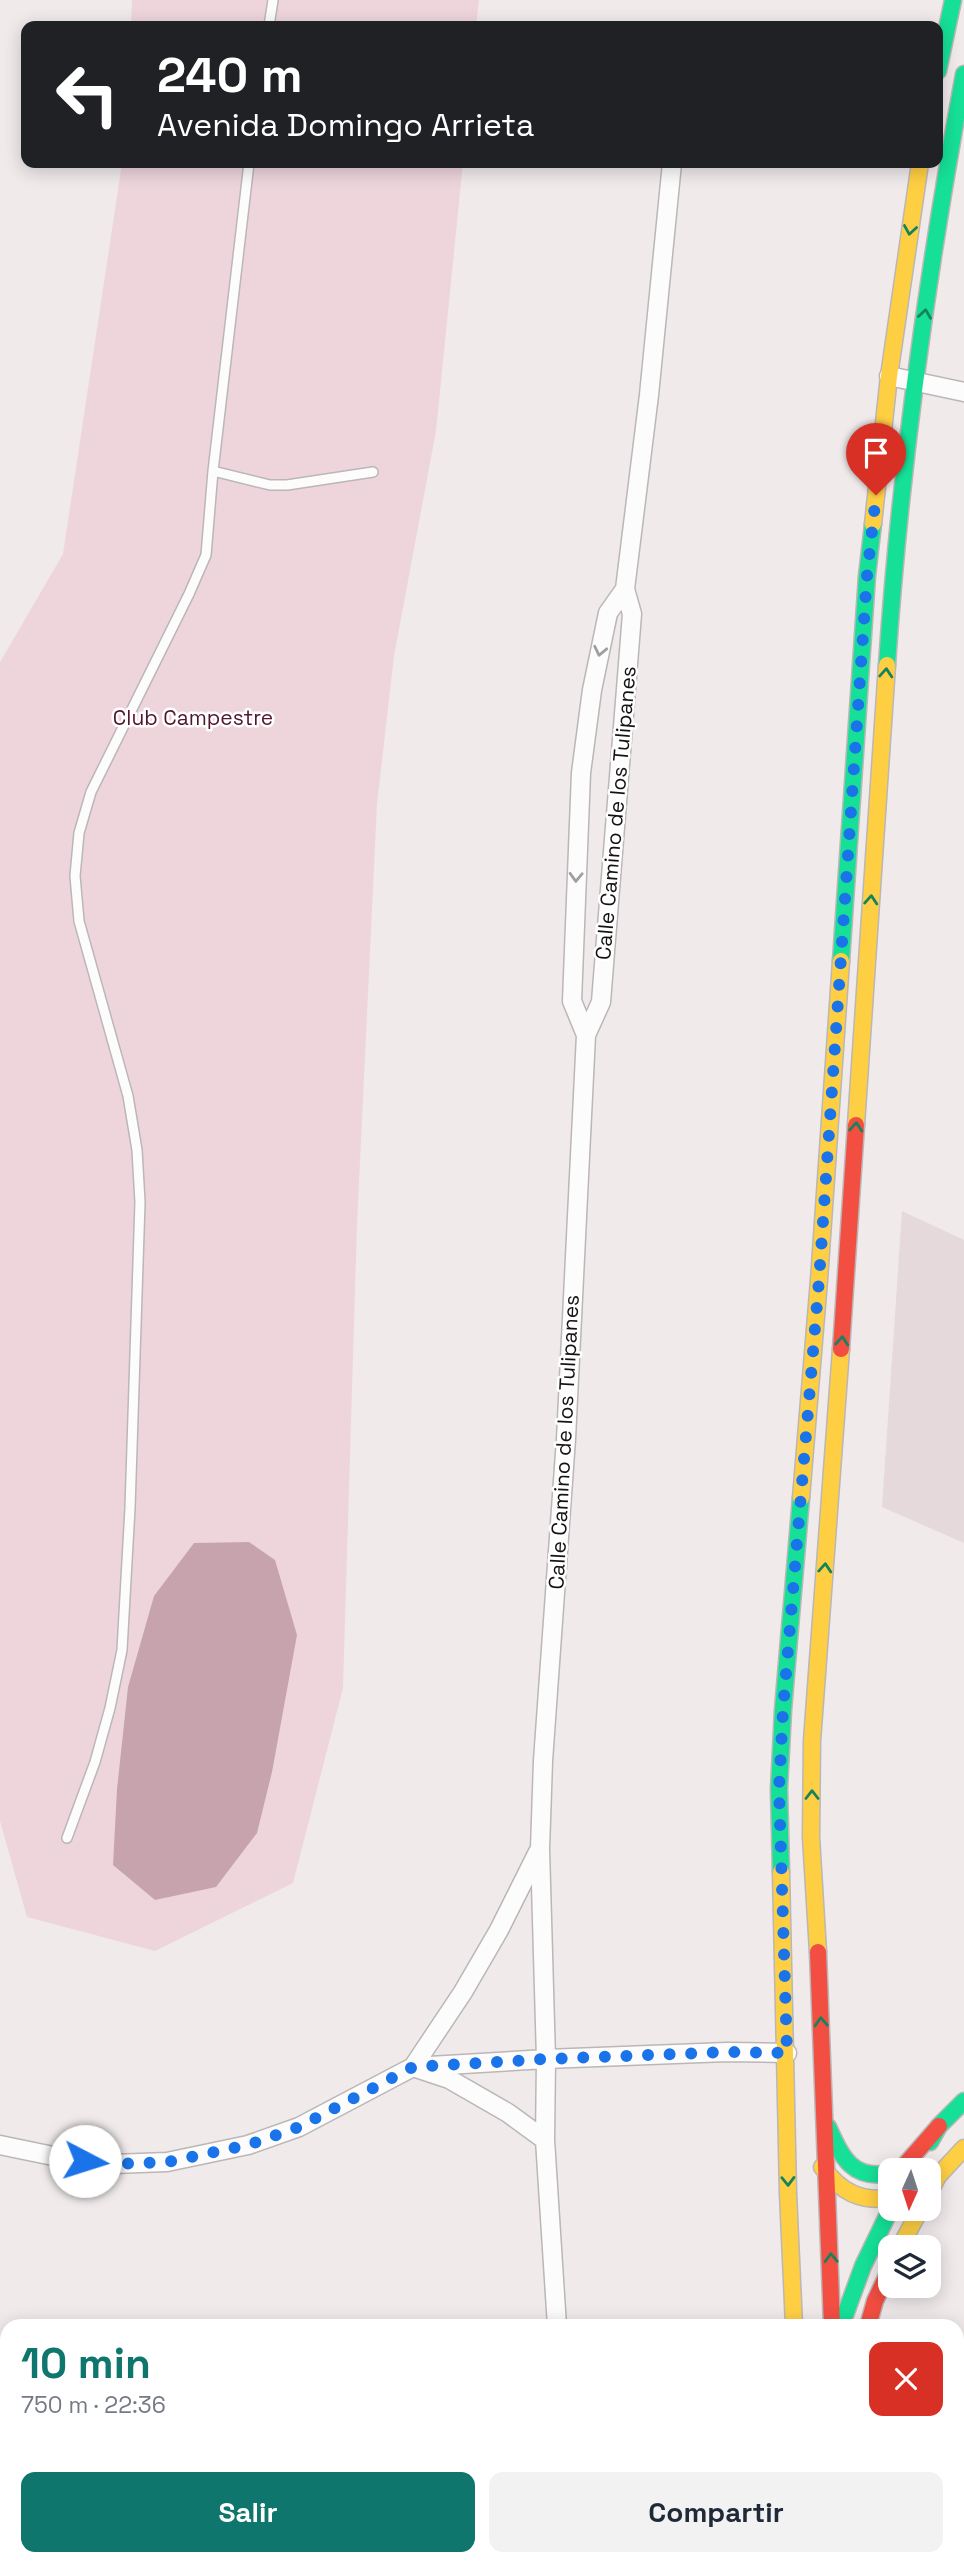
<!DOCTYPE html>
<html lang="es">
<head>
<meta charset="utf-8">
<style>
	:root { --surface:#fff; --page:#f2f2f3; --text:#1f2937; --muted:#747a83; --accent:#0f766e }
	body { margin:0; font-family:"Space Grotesk",sans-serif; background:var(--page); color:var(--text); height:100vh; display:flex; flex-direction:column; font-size:26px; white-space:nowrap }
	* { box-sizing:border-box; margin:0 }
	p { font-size:23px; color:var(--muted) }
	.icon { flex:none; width:38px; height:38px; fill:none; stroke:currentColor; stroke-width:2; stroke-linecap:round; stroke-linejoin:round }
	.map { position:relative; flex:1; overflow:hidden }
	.side { position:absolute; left:0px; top:2319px; width:964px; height:247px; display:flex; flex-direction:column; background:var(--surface); border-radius:21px 21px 0 0; box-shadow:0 4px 18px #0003 }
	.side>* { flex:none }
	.hud { position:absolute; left:21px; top:21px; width:922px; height:147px; border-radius:14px; box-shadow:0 4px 18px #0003; background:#202124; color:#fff; overflow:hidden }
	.needle { width:46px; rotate:183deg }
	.controls { position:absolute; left:878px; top:2158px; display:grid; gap:14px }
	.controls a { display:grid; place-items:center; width:63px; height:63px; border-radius:14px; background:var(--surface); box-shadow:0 4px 18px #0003; font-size:35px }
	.pin { position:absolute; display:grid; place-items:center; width:60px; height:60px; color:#fff; margin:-72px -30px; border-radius:50% 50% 50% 0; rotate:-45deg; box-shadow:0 0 7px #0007 }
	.pin .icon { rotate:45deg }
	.me { position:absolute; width:77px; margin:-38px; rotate:95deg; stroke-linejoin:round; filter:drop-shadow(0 0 5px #0008) }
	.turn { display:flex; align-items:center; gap:24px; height:147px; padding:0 21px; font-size:32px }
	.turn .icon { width:91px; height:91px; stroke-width:2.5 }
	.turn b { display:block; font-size:49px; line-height:60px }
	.round { display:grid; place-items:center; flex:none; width:74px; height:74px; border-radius:14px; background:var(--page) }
	.summary { display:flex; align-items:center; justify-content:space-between; height:119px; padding:0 21px }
	h1 { font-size:42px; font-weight:700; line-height:52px; color:var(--accent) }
	.cta { display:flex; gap:14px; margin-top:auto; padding:14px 21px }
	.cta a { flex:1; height:80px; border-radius:14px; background:var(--accent); color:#fff; font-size:28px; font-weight:700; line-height:80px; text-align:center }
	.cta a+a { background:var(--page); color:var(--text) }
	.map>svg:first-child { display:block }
</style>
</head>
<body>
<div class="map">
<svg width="964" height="2564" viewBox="0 0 964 2564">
	<rect width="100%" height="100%" fill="#f0eaeb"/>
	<!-- built -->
	<path fill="#e5d9dc" d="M 902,1211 L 964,1240 L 964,1543 L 882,1507 Z"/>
	<!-- green -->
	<path fill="#eed5dc" d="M 132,0 L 479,0 L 476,26 L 131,26 Z
		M 122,163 L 463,163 L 436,431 L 394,656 L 377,804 L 357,1225 L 343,1688 L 293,1883 L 155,1951 L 27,1917 L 0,1821 L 0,662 L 63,554 Z"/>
	<!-- water -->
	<path fill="#c7a4ad" d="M 249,1542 L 275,1560 L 297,1635 L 272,1772 L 257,1833 L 216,1887 L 155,1900 L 113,1865 L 117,1789 L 128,1687 L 154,1596 L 194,1543 Z"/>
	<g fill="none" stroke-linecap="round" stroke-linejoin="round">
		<defs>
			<path id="lane" d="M 269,26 L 273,0
				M 213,471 L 270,485 L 287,485 L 373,472
				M 67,1838 L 95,1762 L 110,1708 L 122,1650 L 130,1508 L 140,1202 L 137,1150 L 128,1096 L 79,921 L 75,876 L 79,833 L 91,792 L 189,594 L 206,555 L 213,471 L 249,163"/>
			<path id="street" d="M 889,376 L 964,392
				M 586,1035 L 572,1001 L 581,773 L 592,690 L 608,613 L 625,589
				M 538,1852 L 499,1930 L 463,1992 L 413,2067 L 449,2079 L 508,2113 L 545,2140
				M 0,2145 L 58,2157 L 113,2164 L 167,2162 L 248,2145 L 299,2127 L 413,2067 L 546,2059 L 727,2052 L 787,2053
				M 557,2326 L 545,2140 L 546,2059 L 540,1849 L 543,1761 L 566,1439 L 586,1035 L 601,1002 L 632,614 L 625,589 L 649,395 L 672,163
				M 0,2467 L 7,2468
				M 0,2528 L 7,2538
				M 564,2558 L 565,2564
				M 16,2564 L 16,2558"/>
			<path id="fast" d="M 938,71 L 953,0
				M 887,665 C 900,467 928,269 964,74
				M 841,961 L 867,576 L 873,524
				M 781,1872 L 779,1789 L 783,1710 L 801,1498
				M 828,2127 C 842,2158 853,2181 891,2173
				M 930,2142 L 939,2126 L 964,2101
				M 929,2181 L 938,2176
				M 841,2326 L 863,2266 L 891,2208
				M 957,2529 L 964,2528
				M 805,2558 L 805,2564
				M 840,2558 L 840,2564"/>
			<path id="slow" d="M 873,524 L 889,376 L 920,163
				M 856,1125 L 887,665
				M 801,1498 L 819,1280 L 841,961
				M 781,1872 L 788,2193 L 794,2326
				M 818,1952 L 811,1837 L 812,1741 L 841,1349
				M 822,2167 C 841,2192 860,2202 891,2198
				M 929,2193 L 938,2176 L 964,2148
				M 900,2247 L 921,2208"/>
			<path id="jam" d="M 841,1349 L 856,1125
				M 818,1952 L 832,2326
				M 897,2170 L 905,2165 L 939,2126
				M 868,2326 L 875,2301 L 891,2267
				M 847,2564 L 860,2558"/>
		</defs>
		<!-- lane casing -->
		<use href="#lane" stroke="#bbb6b7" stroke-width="12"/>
		<!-- street casing -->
		<use href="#street" stroke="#bbb6b7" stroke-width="21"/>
		<!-- fast casing -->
		<use href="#fast" stroke="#bbb6b7" stroke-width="19"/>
		<!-- slow casing -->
		<use href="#slow" stroke="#bbb6b7" stroke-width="19"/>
		<!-- jam casing -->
		<use href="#jam" stroke="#bbb6b7" stroke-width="19"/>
		<!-- path -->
		<path stroke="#d6d5d5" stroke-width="3.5" stroke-dasharray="5 5" stroke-linecap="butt" d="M 765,2558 L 765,2564"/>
		<!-- lane -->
		<use href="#lane" stroke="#fdfcfc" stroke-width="9"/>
		<!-- street -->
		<use href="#street" stroke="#fdfcfc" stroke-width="18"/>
		<!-- fast -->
		<use href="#fast" stroke="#16e098" stroke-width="16"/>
		<!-- slow -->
		<use href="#slow" stroke="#ffcf43" stroke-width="16"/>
		<!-- jam -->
		<use href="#jam" stroke="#f24e42" stroke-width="16"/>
	</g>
	<!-- one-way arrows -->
	<defs><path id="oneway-chevron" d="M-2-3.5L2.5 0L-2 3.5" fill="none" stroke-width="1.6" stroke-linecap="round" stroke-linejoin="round" transform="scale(1.75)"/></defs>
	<g stroke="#16835c">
		<use href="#oneway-chevron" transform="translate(910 230) rotate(99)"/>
		<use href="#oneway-chevron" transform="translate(925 314) rotate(-82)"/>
		<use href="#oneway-chevron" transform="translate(886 673) rotate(-86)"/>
		<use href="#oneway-chevron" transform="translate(871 900) rotate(-86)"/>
		<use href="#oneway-chevron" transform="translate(856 1127) rotate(-86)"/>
		<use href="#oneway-chevron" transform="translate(842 1341) rotate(-86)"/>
		<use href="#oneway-chevron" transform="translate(825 1568) rotate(-86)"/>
		<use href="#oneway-chevron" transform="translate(812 1795) rotate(-90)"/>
		<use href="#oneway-chevron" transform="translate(821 2022) rotate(-93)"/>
		<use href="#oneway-chevron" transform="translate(788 2181) rotate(89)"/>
		<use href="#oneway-chevron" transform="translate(831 2258) rotate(-92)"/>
	</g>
	<g stroke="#a09e9f">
		<use href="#oneway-chevron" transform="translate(600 651) rotate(102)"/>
		<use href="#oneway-chevron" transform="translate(576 877) rotate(92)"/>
	</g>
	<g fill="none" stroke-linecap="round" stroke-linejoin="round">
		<!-- route -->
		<path stroke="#1a73e8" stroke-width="12" stroke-dasharray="0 21.6" d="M 85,2161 L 113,2164 L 167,2162 L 248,2145 L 299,2127 L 413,2067 L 546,2059 L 727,2052 L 787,2053 L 779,1789 L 783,1710 L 819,1280 L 867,576 L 876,495"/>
	</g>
	<g text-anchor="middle" stroke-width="5" stroke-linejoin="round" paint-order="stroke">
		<!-- park labels -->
		<g font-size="21" fill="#51152c" stroke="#fff">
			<text x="193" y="725">Club Campestre</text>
		</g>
		<!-- street labels -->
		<g font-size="21" fill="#151213" stroke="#fff">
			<text transform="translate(616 813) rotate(-85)" y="7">Calle Camino de los Tulipanes</text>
			<text transform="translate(564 1442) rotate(-87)" y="7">Calle Camino de los Tulipanes</text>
		</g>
	</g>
</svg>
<div class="controls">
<a><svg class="needle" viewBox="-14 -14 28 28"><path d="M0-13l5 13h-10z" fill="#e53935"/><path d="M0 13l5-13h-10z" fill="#747a83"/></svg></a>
<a><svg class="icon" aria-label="layers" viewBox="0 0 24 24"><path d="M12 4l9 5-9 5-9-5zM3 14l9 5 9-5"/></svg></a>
</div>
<div class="pin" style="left:876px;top:495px;background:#d93025"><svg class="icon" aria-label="arrive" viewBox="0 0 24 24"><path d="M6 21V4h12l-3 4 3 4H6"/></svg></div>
<svg class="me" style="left:85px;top:2161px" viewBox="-20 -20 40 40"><circle r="19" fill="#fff"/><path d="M0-13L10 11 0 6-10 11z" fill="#1a73e8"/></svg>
<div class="hud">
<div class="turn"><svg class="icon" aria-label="left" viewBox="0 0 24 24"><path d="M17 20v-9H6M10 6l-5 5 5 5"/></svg><div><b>240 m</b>Avenida Domingo Arrieta</div></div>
</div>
<section class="side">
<div class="summary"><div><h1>10 min</h1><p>750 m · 22:36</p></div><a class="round" style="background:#d93025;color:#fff"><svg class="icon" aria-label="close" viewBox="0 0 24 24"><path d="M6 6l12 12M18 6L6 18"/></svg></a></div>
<div class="cta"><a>Salir</a><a>Compartir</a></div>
</section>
</div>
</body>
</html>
